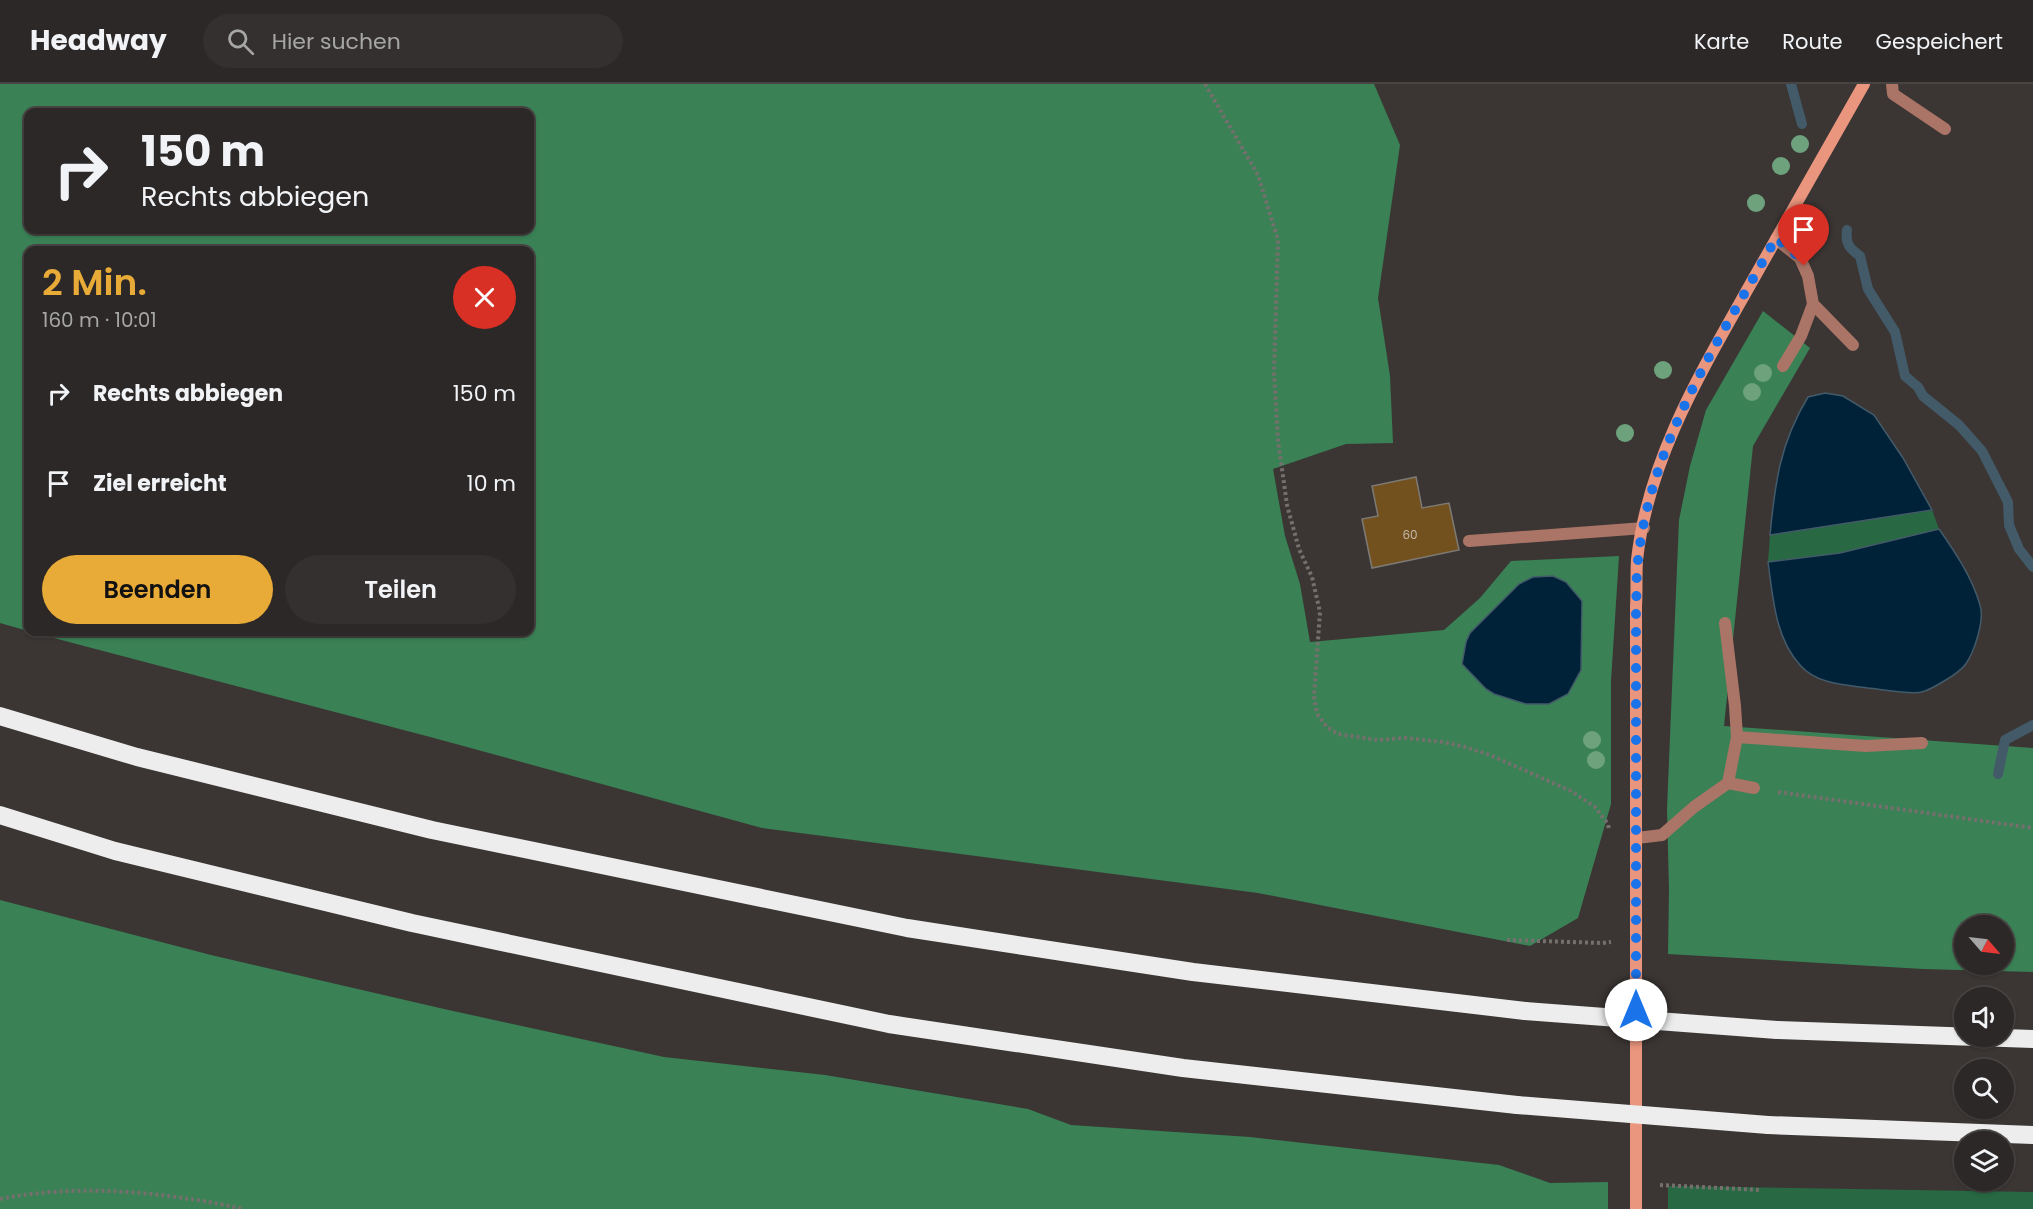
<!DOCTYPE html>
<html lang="de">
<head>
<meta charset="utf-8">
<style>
	:root { --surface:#2c2827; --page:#34302f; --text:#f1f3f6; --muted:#a6a6a7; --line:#484444; --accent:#e9ab38 }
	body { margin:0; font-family:Poppins,sans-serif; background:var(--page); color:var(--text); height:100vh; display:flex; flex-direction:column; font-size:22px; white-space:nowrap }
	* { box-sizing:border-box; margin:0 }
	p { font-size:20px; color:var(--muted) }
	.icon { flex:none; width:33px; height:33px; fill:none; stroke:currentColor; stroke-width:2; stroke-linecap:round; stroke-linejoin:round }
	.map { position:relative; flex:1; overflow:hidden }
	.panel { position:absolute; left:24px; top:162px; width:510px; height:390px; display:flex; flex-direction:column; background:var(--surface); border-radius:12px; box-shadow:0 2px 4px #0004,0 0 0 2px var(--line) }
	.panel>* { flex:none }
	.banner { position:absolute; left:24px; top:24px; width:510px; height:126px; border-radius:12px; box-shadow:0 2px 4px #0004,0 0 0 2px var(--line); background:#2c2827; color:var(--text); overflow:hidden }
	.needle { width:39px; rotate:118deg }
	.buttons { position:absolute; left:1954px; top:831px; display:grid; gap:12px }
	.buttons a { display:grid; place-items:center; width:60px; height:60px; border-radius:50%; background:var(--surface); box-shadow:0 2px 4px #0004,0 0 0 2px var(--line); font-size:30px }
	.pin { position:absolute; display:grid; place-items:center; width:51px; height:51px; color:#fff; margin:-62px -26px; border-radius:50% 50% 50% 0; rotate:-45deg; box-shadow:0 0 6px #0007 }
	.pin .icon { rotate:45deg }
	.me { position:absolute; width:66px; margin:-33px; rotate:0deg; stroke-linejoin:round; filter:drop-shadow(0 0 4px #0008) }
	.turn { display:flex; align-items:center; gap:21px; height:126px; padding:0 18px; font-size:27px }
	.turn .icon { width:78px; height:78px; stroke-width:2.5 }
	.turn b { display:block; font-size:42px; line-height:51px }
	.round { display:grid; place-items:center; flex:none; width:63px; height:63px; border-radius:32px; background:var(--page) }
	.overview { display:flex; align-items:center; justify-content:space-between; height:102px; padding:0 18px }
	h1 { font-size:36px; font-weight:600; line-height:45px; color:var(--accent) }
	.primary-button { display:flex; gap:12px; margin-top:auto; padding:12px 18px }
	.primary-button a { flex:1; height:69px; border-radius:36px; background:var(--accent); color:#111; font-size:24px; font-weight:600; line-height:69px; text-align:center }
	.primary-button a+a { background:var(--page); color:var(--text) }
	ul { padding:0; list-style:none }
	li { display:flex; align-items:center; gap:18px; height:90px; padding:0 18px }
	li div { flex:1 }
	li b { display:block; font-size:22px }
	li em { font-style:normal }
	header { display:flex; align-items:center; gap:36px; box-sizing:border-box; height:84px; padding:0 30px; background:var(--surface); border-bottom:2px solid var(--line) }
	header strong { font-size:28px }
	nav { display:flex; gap:33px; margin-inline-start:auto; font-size:21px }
	.search { width:420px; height:54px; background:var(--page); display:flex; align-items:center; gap:15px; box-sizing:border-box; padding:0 21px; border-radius:33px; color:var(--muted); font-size:22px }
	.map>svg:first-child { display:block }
</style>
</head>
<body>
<header>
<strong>Headway</strong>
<div class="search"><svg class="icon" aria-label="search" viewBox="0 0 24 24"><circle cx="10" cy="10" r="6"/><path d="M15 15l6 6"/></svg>Hier suchen</div>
<nav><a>Karte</a><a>Route</a><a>Gespeichert</a></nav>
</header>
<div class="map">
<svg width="2033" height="1125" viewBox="0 0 2033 1125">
	<rect width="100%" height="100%" fill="#3b3634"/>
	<!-- green -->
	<path fill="#286842" d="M 1932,426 L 1939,445 L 1840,469 L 1768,478 L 1770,451 Z
		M 1668,1102 L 2033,1108 L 2033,1125 L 1668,1125 Z"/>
	<!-- forest -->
	<path fill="#3a8155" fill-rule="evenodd" d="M 0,0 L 1374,0 L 1400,61 L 1378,214 L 1390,292 L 1393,359 L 1346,360 L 1273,385 L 1285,452 L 1300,500 L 1310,558 L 1444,546 L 1480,514 L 1511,477 L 1619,472 L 1611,597 L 1611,720 L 1578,834 L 1530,862 L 1258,809 L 762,744 L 434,654 L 31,548 L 530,548 L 530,166 L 28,166 L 28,547 L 0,539 ZM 28,28 L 530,28 L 530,146 L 28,146 Z
		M 1763,227 L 1810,264 L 1753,362 L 1724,642 L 2033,664 L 2033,888 L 1923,885 L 1668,870 L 1669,806 L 1667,725 L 1679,436 L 1690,382 L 1706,326 ZM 1965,842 L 2004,842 L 2004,880 L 1965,880 Z
		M 0,816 L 211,871 L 444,925 L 664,973 L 825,991 L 1028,1025 L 1071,1041 L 1250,1053 L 1499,1081 L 1550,1099 L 1608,1098 L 1608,1125 L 0,1125 Z"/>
	<!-- water -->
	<path fill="#002239" stroke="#435a69" stroke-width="1.5" d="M 1825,309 L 1843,312 L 1874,331 L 1903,374 L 1932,426 L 1770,451 C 1775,399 1780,359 1808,313 Z
		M 1939,445 C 1955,468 1972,493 1980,521 C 1985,536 1974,569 1965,581 C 1958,590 1932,605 1922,608 C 1912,611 1880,605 1868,604 C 1845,601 1816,600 1800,581 C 1775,554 1773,513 1768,478 L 1840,469 Z
		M 1553,492 L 1566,498 L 1582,517 L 1581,586 L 1568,610 L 1549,620 L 1526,620 L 1494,610 L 1486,605 L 1462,580 L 1466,558 L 1470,549 L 1519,500 L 1533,493 Z"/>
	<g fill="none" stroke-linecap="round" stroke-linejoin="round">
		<!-- stream -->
		<path stroke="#435a69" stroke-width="10" d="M 1791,0 L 1802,40
			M 1847,146 C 1845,160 1850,165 1860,172 L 1868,205 L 1895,248 L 1905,292 L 1918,303 L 1923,312 L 1959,341 L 1982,367 L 2008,418 L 2009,441 L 2019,465 L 2033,483
			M 1998,690 L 2005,656 L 2033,641"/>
	</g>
	<!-- building -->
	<path fill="#73511f" stroke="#7d7a75" stroke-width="1.5" d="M 1416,393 L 1422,424 L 1449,419 L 1459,466 L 1372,484 L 1362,435 L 1378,432 L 1372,402 Z"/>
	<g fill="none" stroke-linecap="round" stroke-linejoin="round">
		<!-- path -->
		<path stroke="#75706e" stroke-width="4" stroke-dasharray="3 3" stroke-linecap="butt" d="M 1205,0 L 1258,91 L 1278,156 L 1274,289 L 1278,356 L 1287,421 L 1299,465 L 1312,493 L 1320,528 L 1314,612 L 1317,630 L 1327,643 L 1338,650 L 1378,656 L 1406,654 L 1443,658 L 1462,662 L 1490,671 L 1571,707 L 1595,723 L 1608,740 L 1609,746
			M 1778,708 L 2033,744
			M 1507,856 L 1602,859 L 1611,858
			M 1660,1101 L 1761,1106
			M 0,1115 C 80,1099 165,1108 244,1125"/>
		<!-- lane -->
		<path stroke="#aa7466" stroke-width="12" d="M 1892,0 L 1893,10 L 1945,45
			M 1776,155 L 1800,174 L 1808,192 L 1813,220 L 1801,252 L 1783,282
			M 1813,220 L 1853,261
			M 1469,457 L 1644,444
			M 1725,539 L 1735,622 L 1737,653
			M 1728,699 L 1754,704
			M 1637,754 L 1662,751 L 1694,723 L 1728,699 L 1737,653 L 1866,662 L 1922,659"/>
		<!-- secondary -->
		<path stroke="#ea957e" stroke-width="12" d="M 1636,1125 L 1636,522 C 1637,507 1636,491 1637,476 C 1648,375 1701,288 1750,201 C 1788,134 1826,67 1864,0"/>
		<!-- highway -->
		<path stroke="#ededed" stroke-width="18" d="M 0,632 L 137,673 L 432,746 L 907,844 L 1193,888 L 1525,927
			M 0,731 L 115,767 L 412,839 L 889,940 L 1183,984 L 1517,1021
			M 1777,946 L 2033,955
			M 1768,1041 L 2033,1051"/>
		<!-- highway-bridge -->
		<path stroke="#ededed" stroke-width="18" d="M 1525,927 L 1777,946
			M 1517,1021 L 1768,1041"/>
	</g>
	<!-- trees -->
	<g fill="#6ea27d">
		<circle cx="1800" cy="60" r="9"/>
		<circle cx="1781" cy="82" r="9"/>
		<circle cx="1756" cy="119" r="9"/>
		<circle cx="1663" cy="286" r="9"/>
		<circle cx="1763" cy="289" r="9"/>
		<circle cx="1752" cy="308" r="9"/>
		<circle cx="1625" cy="349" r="9"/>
		<circle cx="1592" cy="656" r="9"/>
		<circle cx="1596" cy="676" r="9"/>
	</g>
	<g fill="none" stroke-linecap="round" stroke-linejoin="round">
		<!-- route -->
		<path stroke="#1a73e8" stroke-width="10" stroke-dasharray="0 18" d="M 1636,926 L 1636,522 C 1637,507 1636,491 1638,476 C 1651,357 1719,257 1776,154 L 1800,174 L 1804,182"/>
	</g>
	<g text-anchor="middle" stroke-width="4.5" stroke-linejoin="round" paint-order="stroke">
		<!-- number labels -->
		<g font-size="12" fill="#c3b8aa">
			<text x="1410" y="455">60</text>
		</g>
	</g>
</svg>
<div class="buttons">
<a><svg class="needle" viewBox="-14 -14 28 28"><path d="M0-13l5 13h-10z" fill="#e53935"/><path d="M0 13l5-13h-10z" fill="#a6a6a7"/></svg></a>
<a><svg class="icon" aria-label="sound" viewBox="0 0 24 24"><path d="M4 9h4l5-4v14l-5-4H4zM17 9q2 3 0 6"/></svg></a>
<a><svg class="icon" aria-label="search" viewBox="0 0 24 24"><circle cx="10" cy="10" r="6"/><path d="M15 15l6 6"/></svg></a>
<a><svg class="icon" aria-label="layers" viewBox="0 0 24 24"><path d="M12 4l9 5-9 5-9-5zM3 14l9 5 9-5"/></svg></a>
</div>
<div class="pin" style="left:1804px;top:182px;background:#d93025"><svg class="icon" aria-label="arrive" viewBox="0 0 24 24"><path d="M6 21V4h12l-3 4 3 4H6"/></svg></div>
<svg class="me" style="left:1636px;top:926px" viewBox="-20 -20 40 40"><circle r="19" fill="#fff"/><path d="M0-13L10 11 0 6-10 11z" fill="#1a73e8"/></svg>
<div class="banner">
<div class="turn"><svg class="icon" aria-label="right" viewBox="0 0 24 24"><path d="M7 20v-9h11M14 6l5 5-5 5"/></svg><div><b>150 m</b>Rechts abbiegen</div></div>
</div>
<section class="panel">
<div class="overview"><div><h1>2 Min.</h1><p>160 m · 10:01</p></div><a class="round" style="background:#d93025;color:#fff"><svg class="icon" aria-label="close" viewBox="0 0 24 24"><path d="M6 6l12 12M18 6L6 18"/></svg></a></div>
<ul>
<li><svg class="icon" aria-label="right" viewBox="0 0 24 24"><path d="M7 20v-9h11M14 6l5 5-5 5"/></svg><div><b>Rechts abbiegen</b></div><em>150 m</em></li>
<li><svg class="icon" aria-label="arrive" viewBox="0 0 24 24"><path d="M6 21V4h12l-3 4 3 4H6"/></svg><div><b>Ziel erreicht</b></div><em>10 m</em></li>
</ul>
<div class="primary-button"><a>Beenden</a><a>Teilen</a></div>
</section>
</div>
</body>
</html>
